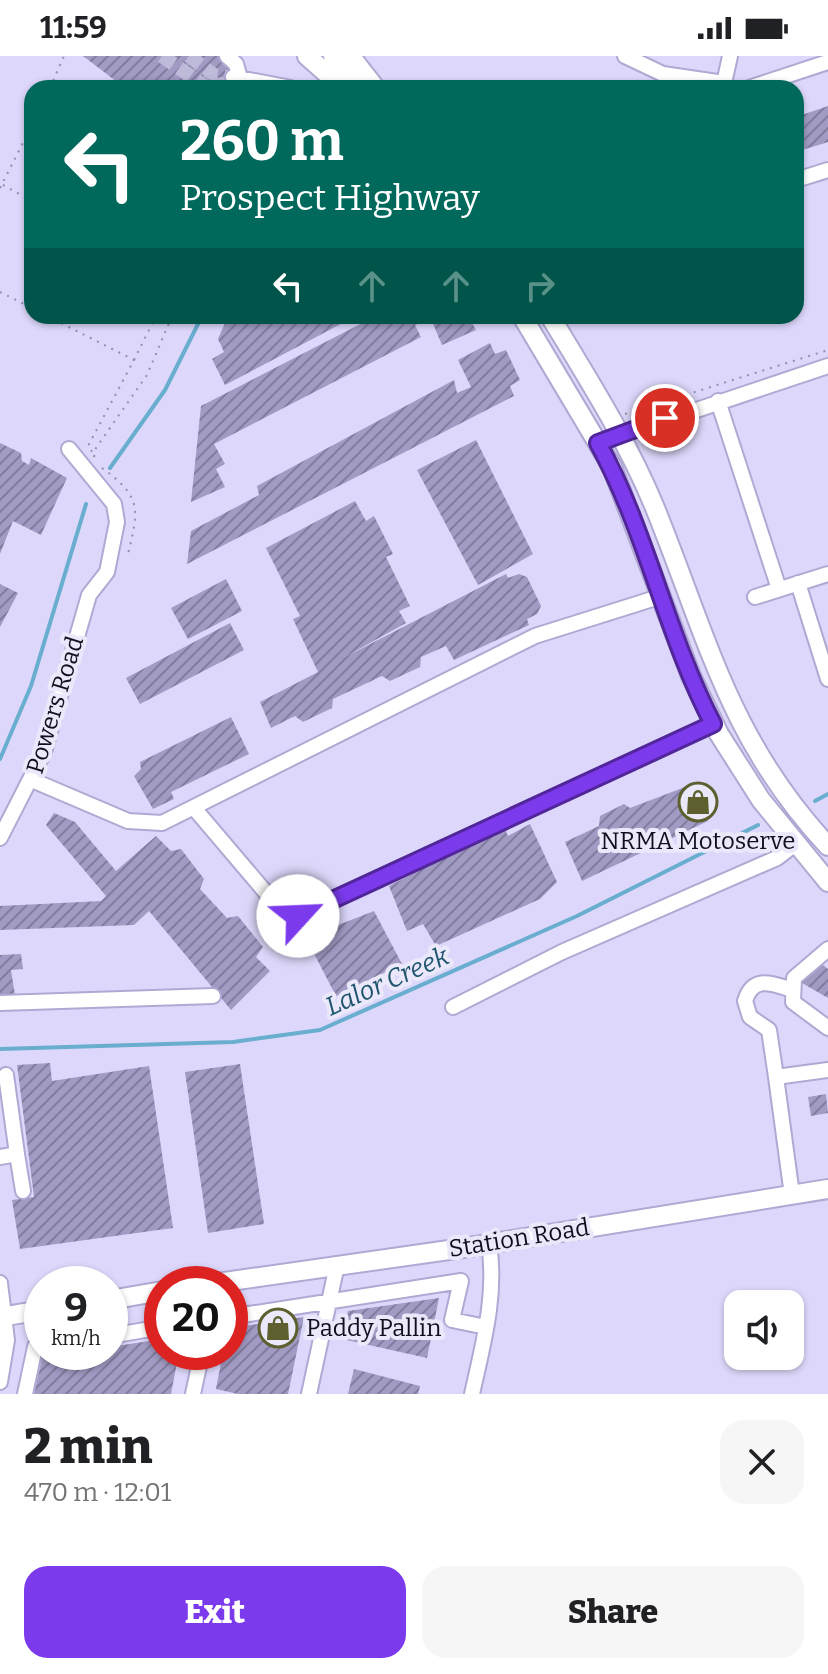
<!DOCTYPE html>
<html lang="en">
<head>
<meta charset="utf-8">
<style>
	:root { --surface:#fff; --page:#f6f6f6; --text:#202124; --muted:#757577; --accent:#7c3aed }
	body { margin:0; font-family:Bitter,serif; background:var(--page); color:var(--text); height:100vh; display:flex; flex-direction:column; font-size:30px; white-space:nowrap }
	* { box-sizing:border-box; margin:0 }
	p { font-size:26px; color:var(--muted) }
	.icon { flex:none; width:44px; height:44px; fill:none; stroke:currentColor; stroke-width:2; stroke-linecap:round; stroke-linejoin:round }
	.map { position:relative; height:1338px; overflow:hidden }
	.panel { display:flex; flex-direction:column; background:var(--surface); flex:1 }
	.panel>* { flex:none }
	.top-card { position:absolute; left:24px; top:24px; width:780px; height:244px; border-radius:24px; box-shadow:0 2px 6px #0004; background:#00695c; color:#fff; overflow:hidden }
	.buttons { position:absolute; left:724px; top:1234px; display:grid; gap:16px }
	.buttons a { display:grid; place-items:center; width:80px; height:80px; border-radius:16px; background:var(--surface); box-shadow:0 2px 6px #0004; font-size:40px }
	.speed { position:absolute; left:24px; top:1210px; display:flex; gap:16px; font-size:40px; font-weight:700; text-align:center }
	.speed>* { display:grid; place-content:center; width:104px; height:104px; border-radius:50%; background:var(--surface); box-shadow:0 2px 6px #0004; line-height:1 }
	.speed small { font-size:20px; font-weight:400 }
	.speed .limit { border:12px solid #d22; background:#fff; color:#111 }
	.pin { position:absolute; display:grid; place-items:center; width:68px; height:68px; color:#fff; margin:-34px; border:4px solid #fff; border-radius:50%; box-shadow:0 2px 8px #0007 }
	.me { position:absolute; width:88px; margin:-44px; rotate:65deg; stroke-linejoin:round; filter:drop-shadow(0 0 6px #0008) }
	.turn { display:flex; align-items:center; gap:28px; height:168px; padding:0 24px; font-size:36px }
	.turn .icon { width:104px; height:104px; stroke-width:2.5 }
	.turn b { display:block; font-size:56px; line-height:68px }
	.lanes { display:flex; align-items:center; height:76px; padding:0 24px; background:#0003; justify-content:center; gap:40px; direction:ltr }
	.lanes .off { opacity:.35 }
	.round { display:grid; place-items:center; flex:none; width:84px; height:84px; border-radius:24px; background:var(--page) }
	.head { display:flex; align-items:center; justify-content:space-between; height:136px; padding:0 24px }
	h1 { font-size:48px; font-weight:800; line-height:60px }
	.button { display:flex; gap:16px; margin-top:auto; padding:16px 24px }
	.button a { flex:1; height:92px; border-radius:24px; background:var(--accent); color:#fff; font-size:32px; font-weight:800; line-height:92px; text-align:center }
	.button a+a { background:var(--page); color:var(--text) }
	.status { display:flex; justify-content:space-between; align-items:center; height:56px; padding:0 40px; background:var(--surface); direction:ltr }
	.status svg { height:22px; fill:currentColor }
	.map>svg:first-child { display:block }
</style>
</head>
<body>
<div class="status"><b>11:59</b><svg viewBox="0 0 49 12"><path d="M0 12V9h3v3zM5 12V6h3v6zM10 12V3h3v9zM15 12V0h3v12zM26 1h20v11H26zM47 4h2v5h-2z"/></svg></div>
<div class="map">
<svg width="828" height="1338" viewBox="0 0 828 1338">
	<defs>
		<pattern id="building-hatch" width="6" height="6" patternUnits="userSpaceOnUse" patternTransform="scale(2)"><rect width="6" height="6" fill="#a19bc4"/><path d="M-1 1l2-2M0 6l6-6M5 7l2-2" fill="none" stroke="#827d9f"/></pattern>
	</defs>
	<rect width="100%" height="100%" fill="#ddd8fb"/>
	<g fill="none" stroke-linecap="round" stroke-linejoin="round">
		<!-- stream -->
		<path stroke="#69adcf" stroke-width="4" d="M 110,412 L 165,334 L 202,260
			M 0,703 L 31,630 L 86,448
			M 815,745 L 828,738
			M 0,993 L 233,986 L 320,974 L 577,860 L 758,769"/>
	</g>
	<!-- building -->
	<path fill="url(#building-hatch)" d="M 83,0 L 232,0 L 225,9 L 236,17 L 225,32 L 125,32 Z
		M 828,50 L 828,86 L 796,96 L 796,61 Z
		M 228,260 L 356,260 L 225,329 L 212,303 L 224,296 L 218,283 Z
		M 376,260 L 468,260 L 476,274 L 442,289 L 431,263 L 415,269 L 421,281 L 214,388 L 225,408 L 216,413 L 225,431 L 191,446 L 201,350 Z
		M 490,287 L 495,298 L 506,294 L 520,324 L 510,330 L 514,340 L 187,508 L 191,475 L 259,439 L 257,430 L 454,324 L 457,337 L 471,331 L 458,304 Z
		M 476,384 L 533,498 L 478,529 L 417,414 Z
		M 0,387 L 21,397 L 22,405 L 29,409 L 31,402 L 67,422 L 41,479 L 13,465 L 0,498 Z
		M 355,445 L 366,465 L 374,460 L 393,498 L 386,501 L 410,550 L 399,555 L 406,567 L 343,602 L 506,518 L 508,522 L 519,518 L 527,521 L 541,550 L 537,558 L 527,563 L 529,569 L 454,604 L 446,590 L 421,601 L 420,611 L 390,625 L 382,620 L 333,643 L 332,652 L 303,666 L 295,660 L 271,672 L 260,646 L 318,616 L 293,563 L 300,560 L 266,492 Z
		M 226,523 L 242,555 L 188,583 L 171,552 Z
		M 0,528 L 18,537 L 0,571 Z
		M 230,567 L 244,594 L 140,648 L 126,622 Z
		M 231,661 L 249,698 L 171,736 L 174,743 L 153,753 L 134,720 L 141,713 L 140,706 Z
		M 698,726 L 708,728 L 715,747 L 706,759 L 708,765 L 582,825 L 565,786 L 599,770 L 600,760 L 624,748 L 630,752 Z
		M 54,757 L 75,766 L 116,815 L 156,780 L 171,795 L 181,793 L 204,823 L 200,833 L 227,862 L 238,860 L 263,891 L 256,901 L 270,915 L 231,954 L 149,855 L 134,869 L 0,874 L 0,850 L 101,845 L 106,840 L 46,769 Z
		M 530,768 L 557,826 L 540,843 L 436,890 L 423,868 L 407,875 L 389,830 L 504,771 L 508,780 Z
		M 374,855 L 402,908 L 336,940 L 308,886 L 310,880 Z
		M 21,898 L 23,913 L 11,914 L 15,939 L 0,941 L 0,899 Z
		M 818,905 L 828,913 L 828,942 L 802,927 Z
		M 50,1007 L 52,1025 L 149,1010 L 173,1172 L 20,1193 L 12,1144 L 34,1141 L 17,1009 Z
		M 240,1008 L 264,1168 L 208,1177 L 185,1016 Z
		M 826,1038 L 828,1057 L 811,1060 L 808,1041 Z
		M 439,1242 L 427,1302 L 342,1283 L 348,1255 Z
		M 304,1261 L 288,1338 L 238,1338 L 216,1333 L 223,1296 L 230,1296 L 230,1272 Z
		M 162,1283 L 162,1296 L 179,1296 L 171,1338 L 34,1338 L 42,1302 L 110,1296 L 110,1291 Z
		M 354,1313 L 420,1330 L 418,1338 L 348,1338 Z"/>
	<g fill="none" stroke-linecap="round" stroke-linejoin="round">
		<!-- minor-tunnel -->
		<path stroke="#bebada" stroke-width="14" stroke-dasharray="14 7" stroke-linecap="butt" d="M 162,0 L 206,31 L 229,27
			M 189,0 L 214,19 L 233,21"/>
		<defs>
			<path id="minor" d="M 227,0 L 236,8 L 240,22
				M 353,0 L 378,32
				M 625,0 L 663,18 L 724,27
				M 233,21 L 291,32
				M 723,32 L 730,0
				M 749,32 L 828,6
				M 796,124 L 828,114
				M 718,345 L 779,533
				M 598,387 L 828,310
				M 798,527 L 828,623
				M 755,541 L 828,518
				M 32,724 L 128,765 L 162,767 L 535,580 L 662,540
				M 194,752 L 284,858 L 293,861 L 713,668
				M 0,782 L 44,696 L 89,539 L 107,516 L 117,466 L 114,448 L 69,393
				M 828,893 L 794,922 L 793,946 L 828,972
				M 0,947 L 213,940
				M 453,951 L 562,896 L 777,802 L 794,789
				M 6,1019 L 17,1098
				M 776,1021 L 769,974 L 750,961 L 745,945 C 753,918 773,928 793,934
				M 0,1101 L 17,1098 L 23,1135
				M 792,1139 L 776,1021 L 828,1014
				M 0,1227 L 7,1284 L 0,1326
				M 230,1261 L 461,1225 L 452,1264 L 486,1271
				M 110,1280 L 162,1271
				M 25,1338 L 35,1291 L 42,1290
				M 193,1338 L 202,1296
				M 309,1338 L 337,1209
				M 472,1338 C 483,1288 497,1239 489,1188"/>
			<path id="major" d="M 307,0 L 343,32
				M 333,0 L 368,32
				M 522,260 L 612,411 L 691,620 L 719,678 L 761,744 L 828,826
				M 550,260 C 588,323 627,384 655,452 C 707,580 729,684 828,790
				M 210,1228 L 463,1192 L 828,1133
				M 110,1244 L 162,1235
				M 0,1261 L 42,1254"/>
		</defs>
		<!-- minor casing -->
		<use href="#minor" stroke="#afa9d3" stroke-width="18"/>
		<!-- major casing -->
		<use href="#major" stroke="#afa9d3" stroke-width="22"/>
		<!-- path -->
		<path stroke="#938faa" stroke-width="2" stroke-dasharray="2 6" stroke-linecap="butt" d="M 176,0 L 210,25 L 222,26
			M 50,32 L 64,0
			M 3,129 L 32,145
			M 0,132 L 32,69
			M 0,236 L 32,252
			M 47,260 L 134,304 L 88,390 L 93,397
			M 134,304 L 156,260
			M 625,358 L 828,294
			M 94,401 L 96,392 L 147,319 L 172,260
			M 102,412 C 142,441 139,453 128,498"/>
		<!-- minor -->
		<use href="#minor" stroke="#fff" stroke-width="14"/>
		<!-- major -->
		<use href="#major" stroke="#fff" stroke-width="18"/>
	</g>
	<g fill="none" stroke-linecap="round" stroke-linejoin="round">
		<defs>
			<path id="route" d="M 298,860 L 713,668 C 666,578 647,476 598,387 L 665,362"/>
		</defs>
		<!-- route casing -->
		<use href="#route" stroke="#51269a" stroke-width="20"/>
		<!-- route -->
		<use href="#route" stroke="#7c3aed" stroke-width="14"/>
	</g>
	<!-- icons -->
	<defs>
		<symbol id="shop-ring" viewBox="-11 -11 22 22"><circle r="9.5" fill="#eae8fa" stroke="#5d602e" stroke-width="1.5"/><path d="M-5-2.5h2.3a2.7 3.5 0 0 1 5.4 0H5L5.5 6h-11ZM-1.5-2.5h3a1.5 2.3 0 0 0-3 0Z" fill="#5d602e"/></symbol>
	</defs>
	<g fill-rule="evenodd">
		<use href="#shop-ring" x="676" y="724" width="44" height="44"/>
		<use href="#shop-ring" x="256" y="1250" width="44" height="44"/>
	</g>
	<g text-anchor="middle" stroke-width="8" stroke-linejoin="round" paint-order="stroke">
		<!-- street labels -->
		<g font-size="24" fill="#110f1d" stroke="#eae8fa">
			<text transform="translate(55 649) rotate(-73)" y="8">Powers Road</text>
			<text transform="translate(519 1182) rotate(-9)" y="8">Station Road</text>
		</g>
		<!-- poi labels -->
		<g font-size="24" fill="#110f1d" stroke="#eae8fa">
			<text x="698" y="793">NRMA Motoserve</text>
			<text x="306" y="1280" text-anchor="start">Paddy Pallin</text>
		</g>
		<!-- water labels -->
		<g font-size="26" font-style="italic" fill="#20556e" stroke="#eae8fa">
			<text transform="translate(387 925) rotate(-24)" y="9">Lalor Creek</text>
		</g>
	</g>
</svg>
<div class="buttons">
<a><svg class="icon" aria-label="sound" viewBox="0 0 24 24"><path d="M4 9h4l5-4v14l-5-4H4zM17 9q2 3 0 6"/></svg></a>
</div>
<div class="speed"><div>9<small>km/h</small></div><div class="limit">20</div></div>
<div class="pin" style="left:665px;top:362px;background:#d93025"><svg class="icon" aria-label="arrive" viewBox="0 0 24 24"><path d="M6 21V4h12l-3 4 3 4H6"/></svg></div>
<svg class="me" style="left:298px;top:860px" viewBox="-20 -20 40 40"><circle r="19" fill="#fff"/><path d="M0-13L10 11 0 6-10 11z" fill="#7c3aed"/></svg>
<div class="top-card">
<div class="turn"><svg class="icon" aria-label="left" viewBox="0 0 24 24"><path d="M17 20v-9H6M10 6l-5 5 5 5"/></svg><div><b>260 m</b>Prospect Highway</div></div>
<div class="lanes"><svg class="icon" aria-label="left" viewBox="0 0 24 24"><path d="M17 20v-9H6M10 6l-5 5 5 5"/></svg><svg class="icon off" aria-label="ahead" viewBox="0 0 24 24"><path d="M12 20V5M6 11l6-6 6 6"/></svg><svg class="icon off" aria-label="ahead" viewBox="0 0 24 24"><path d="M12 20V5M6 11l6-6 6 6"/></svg><svg class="icon off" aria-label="right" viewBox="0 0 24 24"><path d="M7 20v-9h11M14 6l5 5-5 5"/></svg></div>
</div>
</div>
<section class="panel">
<div class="head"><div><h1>2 min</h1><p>470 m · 12:01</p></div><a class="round"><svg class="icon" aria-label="close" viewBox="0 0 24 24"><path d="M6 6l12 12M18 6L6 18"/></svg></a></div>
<div class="button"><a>Exit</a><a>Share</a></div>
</section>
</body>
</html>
